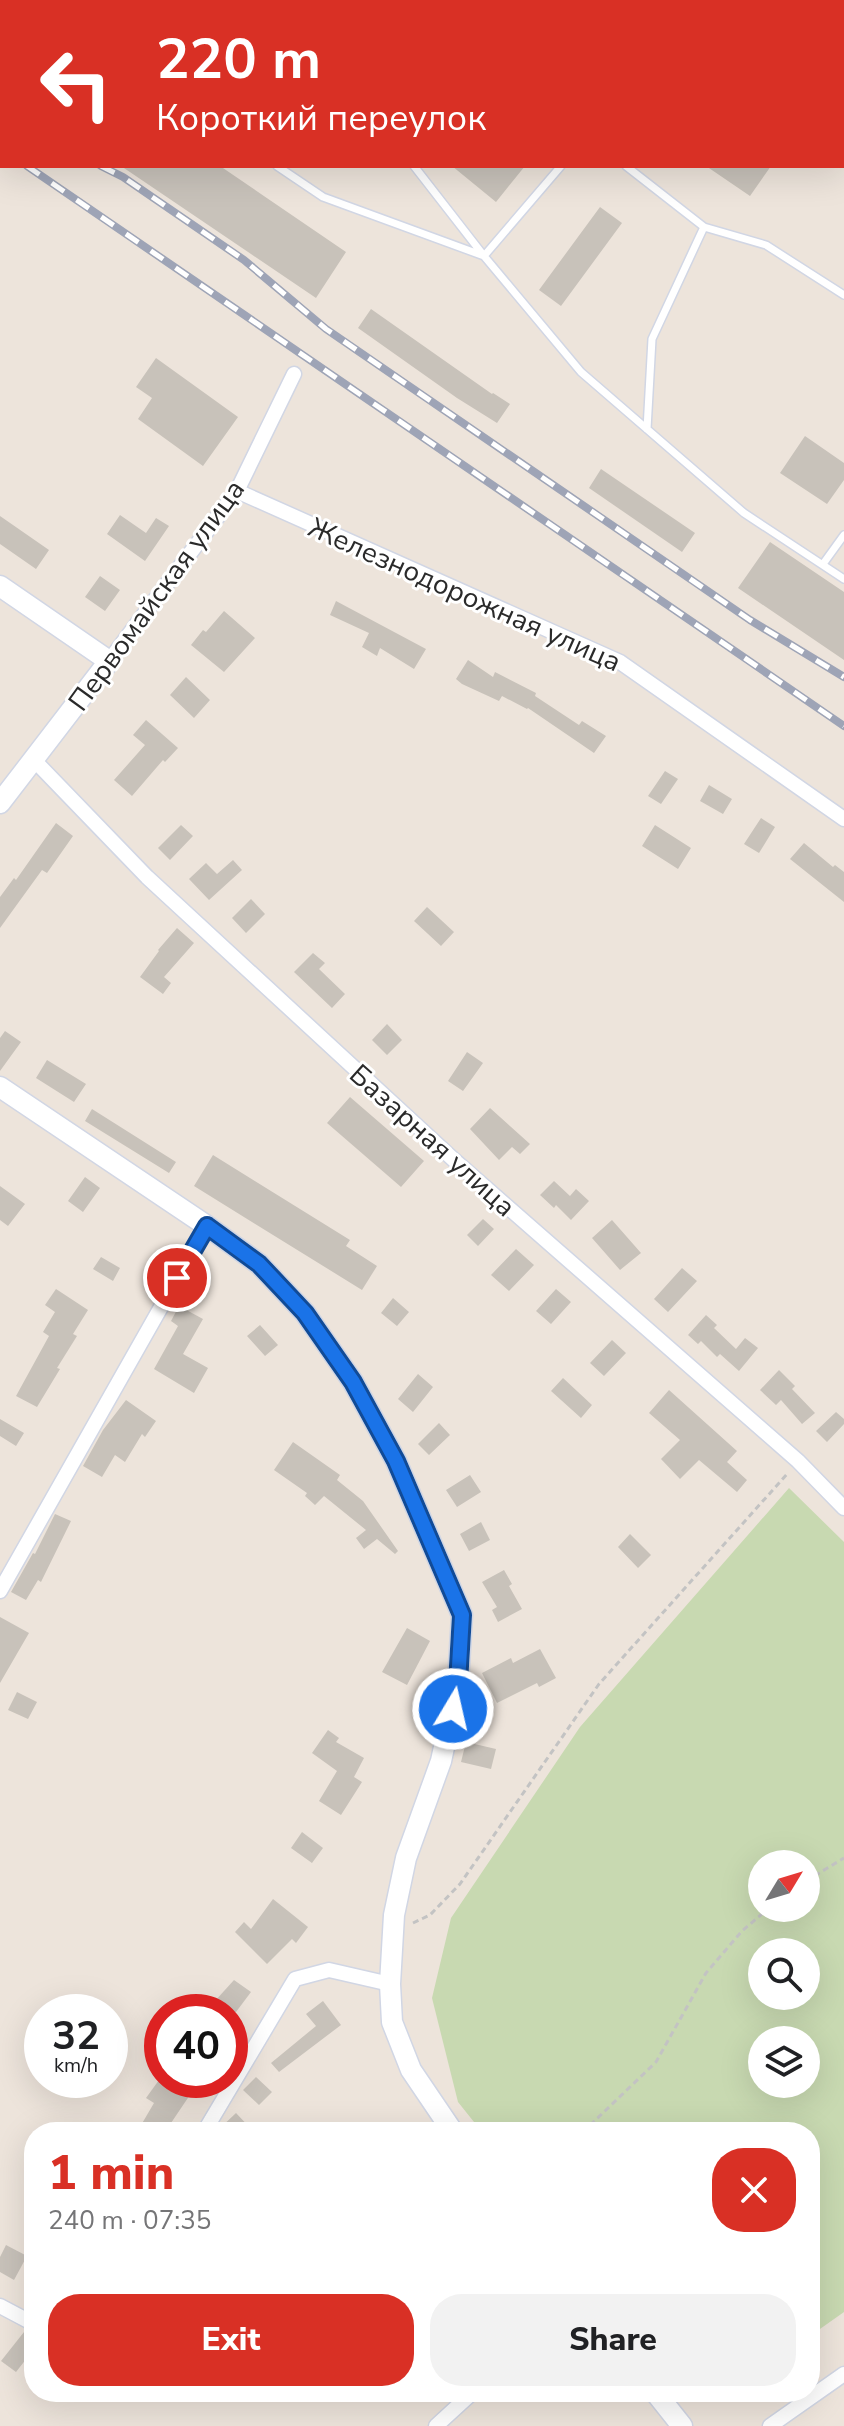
<!DOCTYPE html>
<html lang="en">
<head>
<meta charset="utf-8">
<style>
	:root { --surface:#fff; --page:#f2f2f2; --text:#202124; --muted:#757577; --accent:#d93025 }
	body { margin:0; font-family:"Nunito Sans",sans-serif; background:var(--page); color:var(--text); height:100vh; display:flex; flex-direction:column; font-size:30px; white-space:nowrap }
	* { box-sizing:border-box; margin:0 }
	p { font-size:26px; color:var(--muted) }
	.icon { flex:none; width:44px; height:44px; fill:none; stroke:currentColor; stroke-width:2; stroke-linecap:round; stroke-linejoin:round }
	.map { position:relative; flex:1; overflow:hidden }
	.sheet { position:absolute; left:24px; top:2122px; width:796px; height:280px; display:flex; flex-direction:column; background:var(--surface); border-radius:32px; box-shadow:0 8px 32px #0002 }
	.sheet>* { flex:none }
	.guide { position:absolute; left:0px; top:0px; width:844px; height:168px; box-shadow:0 8px 32px #0002; background:#d93025; color:#fff; overflow:hidden }
	.needle { width:52px; rotate:52deg }
	.tools { position:absolute; left:748px; top:1850px; display:grid; gap:16px }
	.tools a { display:grid; place-items:center; width:72px; height:72px; border-radius:50%; background:var(--surface); box-shadow:0 8px 32px #0002; font-size:40px }
	.speed { position:absolute; left:24px; top:1994px; display:flex; gap:16px; font-size:40px; font-weight:700; text-align:center }
	.speed>* { display:grid; place-content:center; width:104px; height:104px; border-radius:50%; background:var(--surface); box-shadow:0 8px 32px #0002; line-height:1 }
	.speed small { font-size:20px; font-weight:400 }
	.speed .limit { border:12px solid #d22; background:#fff; color:#111 }
	.pin { position:absolute; display:grid; place-items:center; width:68px; height:68px; color:#fff; margin:-34px; border:4px solid #fff; border-radius:50%; box-shadow:0 2px 8px #0007 }
	.me { position:absolute; width:88px; margin:-44px; rotate:9deg; stroke-linejoin:round; filter:drop-shadow(0 0 6px #0008) }
	.turn { display:flex; align-items:center; gap:28px; height:168px; padding:0 24px; font-size:36px }
	.turn .icon { width:104px; height:104px; stroke-width:2.5 }
	.turn b { display:block; font-size:56px; line-height:68px }
	.round { display:grid; place-items:center; flex:none; width:84px; height:84px; border-radius:32px; background:var(--page) }
	.summary { display:flex; align-items:center; justify-content:space-between; height:136px; padding:0 24px }
	h1 { font-size:48px; font-weight:800; line-height:60px; color:var(--accent) }
	.action { display:flex; gap:16px; margin-top:auto; padding:16px 24px }
	.action a { flex:1; height:92px; border-radius:32px; background:var(--accent); color:#fff; font-size:32px; font-weight:800; line-height:92px; text-align:center }
	.action a+a { background:var(--page); color:var(--text) }
	.map>svg:first-child { display:block }
</style>
</head>
<body>
<div class="map">
<svg width="844" height="2426" viewBox="0 0 844 2426">
	<rect width="100%" height="100%" fill="#ede4db"/>
	<!-- cemetery -->
	<path fill="#c8d9b1" fill-rule="evenodd" d="M 789,1488 L 844,1542 L 844,2312 L 810,2336 L 810,2132 L 482,2132 L 458,2102 L 432,1998 L 451,1918 L 580,1727 ZM 762,1864 L 806,1864 L 806,1908 L 762,1908 ZM 762,1952 L 806,1952 L 806,1996 L 762,1996 ZM 762,2040 L 806,2040 L 806,2084 L 762,2084 Z"/>
	<!-- building -->
	<path fill="#c8c2ba" d="M 121,166 L 220,166 L 346,252 L 316,298 Z
		M 452,166 L 525,166 L 496,202 Z
		M 706,166 L 771,166 L 750,196 Z
		M 600,207 L 622,223 L 561,306 L 539,290 Z
		M 371,309 L 492,394 L 493,393 L 510,404 L 497,423 L 457,398 L 358,328 Z
		M 156,358 L 238,417 L 203,466 L 138,419 L 152,398 L 136,387 Z
		M 805,436 L 844,463 L 844,480 L 827,504 L 780,473 Z
		M 601,469 L 695,533 L 682,552 L 589,488 Z
		M 120,515 L 146,533 L 156,518 L 169,526 L 145,561 L 107,534 Z
		M 0,516 L 49,550 L 36,569 L 0,544 Z
		M 770,542 L 844,592 L 844,660 L 738,588 Z
		M 100,576 L 120,590 L 105,611 L 85,597 Z
		M 336,601 L 426,649 L 414,669 L 380,648 L 377,656 L 362,647 L 369,633 L 330,615 Z
		M 224,611 L 255,638 L 224,672 L 191,645 L 203,630 L 206,632 Z
		M 468,660 L 493,677 L 495,672 L 536,693 L 535,696 L 579,725 L 582,721 L 606,736 L 594,753 L 528,708 L 527,709 L 502,696 L 499,701 L 462,684 L 456,679 Z
		M 186,677 L 210,700 L 194,718 L 170,695 Z
		M 146,720 L 178,748 L 165,762 L 163,760 L 132,796 L 114,780 L 145,745 L 133,735 Z
		M 665,771 L 678,779 L 661,804 L 648,796 Z
		M 709,785 L 732,799 L 723,814 L 700,801 Z
		M 761,818 L 775,827 L 759,853 L 744,844 Z
		M 56,823 L 73,836 L 47,873 L 42,870 L 0,928 L 0,897 L 14,878 L 16,880 Z
		M 181,825 L 193,836 L 170,860 L 158,848 Z
		M 655,825 L 691,848 L 678,869 L 642,846 Z
		M 804,843 L 833,867 L 835,865 L 844,872 L 844,902 L 790,859 Z
		M 233,860 L 242,870 L 209,900 L 189,879 L 206,863 L 217,874 Z
		M 251,899 L 265,914 L 246,933 L 232,918 Z
		M 427,907 L 454,932 L 441,946 L 414,921 Z
		M 177,928 L 194,943 L 164,977 L 171,983 L 163,994 L 140,977 L 159,951 L 158,950 Z
		M 313,953 L 325,963 L 319,969 L 345,994 L 332,1008 L 294,972 Z
		M 387,1024 L 402,1040 L 387,1055 L 372,1040 Z
		M 5,1031 L 21,1042 L 0,1071 L 0,1038 Z
		M 467,1052 L 483,1063 L 463,1091 L 448,1081 Z
		M 47,1060 L 86,1084 L 74,1102 L 36,1078 Z
		M 350,1097 L 424,1161 L 401,1187 L 327,1123 Z
		M 490,1108 L 530,1144 L 520,1154 L 512,1147 L 499,1160 L 470,1129 Z
		M 92,1109 L 176,1162 L 169,1173 L 85,1121 Z
		M 213,1155 L 350,1240 L 346,1246 L 377,1266 L 362,1290 L 194,1186 Z
		M 85,1177 L 100,1188 L 83,1212 L 68,1201 Z
		M 554,1181 L 570,1196 L 576,1189 L 589,1201 L 571,1220 L 556,1205 L 554,1208 L 540,1195 Z
		M 0,1186 L 25,1204 L 8,1226 L 0,1220 Z
		M 483,1219 L 494,1229 L 478,1246 L 467,1235 Z
		M 612,1220 L 641,1253 L 620,1270 L 592,1238 Z
		M 516,1249 L 534,1265 L 509,1291 L 491,1275 Z
		M 101,1257 L 120,1268 L 113,1281 L 93,1269 Z
		M 682,1268 L 697,1281 L 668,1312 L 654,1299 Z
		M 56,1289 L 88,1310 L 73,1334 L 77,1336 L 57,1368 L 60,1369 L 37,1407 L 16,1396 L 49,1336 L 43,1332 L 55,1312 L 45,1305 Z
		M 556,1289 L 571,1302 L 551,1324 L 536,1311 Z
		M 393,1298 L 409,1312 L 397,1326 L 381,1313 Z
		M 179,1306 L 203,1319 L 183,1354 L 208,1368 L 194,1393 L 154,1369 L 178,1326 L 171,1321 Z
		M 706,1315 L 717,1325 L 714,1328 L 736,1349 L 745,1338 L 758,1348 L 739,1371 L 720,1354 L 717,1357 L 701,1341 L 698,1344 L 688,1335 Z
		M 260,1325 L 278,1345 L 265,1356 L 247,1336 Z
		M 612,1340 L 626,1353 L 604,1376 L 590,1363 Z
		M 779,1370 L 795,1386 L 792,1389 L 815,1413 L 802,1424 L 781,1400 L 776,1405 L 760,1390 Z
		M 418,1374 L 433,1387 L 413,1412 L 398,1399 Z
		M 563,1378 L 592,1405 L 581,1418 L 551,1391 Z
		M 669,1390 L 737,1451 L 727,1462 L 747,1480 L 737,1492 L 699,1460 L 680,1479 L 661,1459 L 680,1440 L 649,1413 Z
		M 126,1400 L 156,1421 L 145,1437 L 142,1434 L 125,1462 L 115,1455 L 102,1477 L 83,1466 L 103,1430 Z
		M 836,1412 L 844,1419 L 844,1424 L 827,1442 L 816,1431 Z
		M 0,1419 L 24,1433 L 16,1446 L 0,1436 Z
		M 439,1423 L 450,1435 L 429,1455 L 418,1444 Z
		M 293,1442 L 340,1475 L 337,1480 L 363,1501 L 398,1551 L 395,1554 L 377,1539 L 364,1549 L 356,1538 L 366,1530 L 324,1496 L 315,1505 L 305,1496 L 307,1493 L 274,1470 Z
		M 470,1475 L 481,1492 L 457,1507 L 446,1490 Z
		M 55,1514 L 71,1521 L 41,1582 L 38,1580 L 26,1600 L 11,1592 L 33,1553 L 35,1554 Z
		M 481,1522 L 490,1540 L 469,1551 L 460,1534 Z
		M 630,1534 L 651,1555 L 638,1568 L 618,1547 Z
		M 504,1570 L 512,1584 L 509,1586 L 522,1609 L 498,1622 L 492,1610 L 497,1607 L 482,1582 Z
		M 0,1617 L 29,1633 L 0,1683 Z
		M 407,1628 L 430,1641 L 407,1685 L 382,1672 Z
		M 540,1649 L 556,1678 L 539,1687 L 537,1683 L 497,1703 L 482,1673 L 511,1658 L 513,1663 Z
		M 17,1692 L 37,1702 L 28,1719 L 8,1710 Z
		M 328,1730 L 339,1738 L 336,1742 L 364,1758 L 354,1777 L 362,1782 L 341,1815 L 319,1801 L 337,1771 L 312,1753 Z
		M 466,1742 L 496,1749 L 491,1769 L 461,1762 Z
		M 302,1832 L 323,1848 L 312,1863 L 291,1848 Z
		M 273,1899 L 308,1927 L 296,1943 L 292,1939 L 267,1964 L 235,1932 L 244,1922 L 251,1929 Z
		M 234,1980 L 251,1992 L 236,2012 L 205,2012 Z
		M 323,2001 L 341,2025 L 279,2072 L 271,2063 L 316,2026 L 306,2014 Z
		M 256,2077 L 272,2092 L 259,2105 L 243,2090 Z
		M 159,2080 L 200,2080 L 171,2123 L 187,2132 L 137,2132 L 154,2103 L 146,2098 Z
		M 236,2113 L 254,2132 L 216,2132 Z
		M 6,2245 L 27,2256 L 14,2280 L 0,2272 L 0,2257 Z
		M 24,2332 L 34,2339 L 34,2349 L 16,2372 L 1,2361 Z"/>
	<g fill="none" stroke-linecap="round" stroke-linejoin="round">
		<defs>
			<path id="lane" d="M 35,0 L 38,2
				M 217,0 L 220,2
				M 467,0 L 468,2
				M 652,2 L 653,0
				M 277,166 L 323,197 L 484,256 L 561,166
				M 414,166 L 484,256 L 581,372 L 744,513 L 844,579
				M 626,166 L 704,227 L 766,245 L 844,295
				M 647,429 L 652,339 L 704,227
				M 823,564 L 844,535"/>
			<path id="street" d="M 776,0 L 778,2
				M 842,54 L 844,56
				M 237,491 L 620,662 L 844,819
				M 109,661 L 237,491 L 294,374
				M 34,760 L 147,877 L 454,1160 L 798,1461 L 844,1508
				M 0,1591 L 207,1226
				M 204,2132 L 295,1979 L 329,1970 L 390,1984
				M 0,2306 L 34,2324
				M 436,2426 L 473,2392
				M 770,2426 L 844,2374"/>
			<path id="secondary" d="M 0,586 L 109,661 L 0,803
				M 0,1087 L 207,1226 L 259,1264 L 305,1313 L 353,1382 L 396,1461 L 462,1615 L 458,1683 L 441,1761 L 406,1858 L 394,1915 L 390,1984 L 392,2022 L 411,2070 L 453,2132
				M 655,2392 L 682,2426"/>
		</defs>
		<!-- lane casing -->
		<use href="#lane" stroke="#d1d6e4" stroke-width="10"/>
		<!-- street casing -->
		<use href="#street" stroke="#d1d6e4" stroke-width="17"/>
		<!-- secondary casing -->
		<use href="#secondary" stroke="#d1d6e4" stroke-width="23"/>
		<!-- path -->
		<path stroke="#c3c3c3" stroke-width="3" stroke-dasharray="6 4" stroke-linecap="butt" d="M 806,1881 L 844,1858
			M 413,1923 L 430,1915 L 460,1884 L 599,1684 L 788,1473
			M 583,2132 L 656,2062 L 706,1973 L 742,1931 L 769,1908"/>
		<!-- lane -->
		<use href="#lane" stroke="#fff" stroke-width="7"/>
		<!-- street -->
		<use href="#street" stroke="#fff" stroke-width="14"/>
		<!-- secondary -->
		<use href="#secondary" stroke="#fff" stroke-width="20"/>
		<defs>
			<path id="rail" d="M 323,0 L 327,2
				M 340,0 L 343,2
				M 0,94 L 2,95
				M 0,111 L 2,112
				M 0,148 L 2,149
				M 27,166 L 844,726
				M 101,166 L 123,177 L 244,260 L 326,329 L 750,620 L 844,677"/>
		</defs>
		<!-- rail casing -->
		<use href="#rail" stroke="#9ea4b6" stroke-width="8"/>
		<!-- rail -->
		<use href="#rail" stroke="#fff" stroke-width="5" stroke-dasharray="15" stroke-linecap="butt"/>
	</g>
	<g fill="none" stroke-linecap="round" stroke-linejoin="round">
		<defs>
			<path id="route" d="M 177,1278 L 207,1226 L 259,1264 L 305,1313 L 353,1382 L 396,1461 L 462,1615 L 458,1683 L 453,1709"/>
		</defs>
		<!-- route casing -->
		<use href="#route" stroke="#114b97" stroke-width="20"/>
		<!-- route -->
		<use href="#route" stroke="#1a73e8" stroke-width="14"/>
	</g>
	<g text-anchor="middle" stroke-width="6" stroke-linejoin="round" paint-order="stroke">
		<!-- street labels -->
		<g font-size="28" fill="#2a2a2a" stroke="#fff">
			<text transform="translate(465 594) rotate(24)" y="10">Железнодорожная улица</text>
			<text transform="translate(156 595) rotate(-54)" y="10">Первомайская улица</text>
			<text transform="translate(433 1140) rotate(42)" y="10">Базарная улица</text>
		</g>
	</g>
</svg>
<div class="tools">
<a><svg class="needle" viewBox="-14 -14 28 28"><path d="M0-13l5 13h-10z" fill="#e53935"/><path d="M0 13l5-13h-10z" fill="#757577"/></svg></a>
<a><svg class="icon" aria-label="search" viewBox="0 0 24 24"><circle cx="10" cy="10" r="6"/><path d="M15 15l6 6"/></svg></a>
<a><svg class="icon" aria-label="layers" viewBox="0 0 24 24"><path d="M12 4l9 5-9 5-9-5zM3 14l9 5 9-5"/></svg></a>
</div>
<div class="speed"><div>32<small>km/h</small></div><div class="limit">40</div></div>
<div class="pin" style="left:177px;top:1278px;background:#d93025"><svg class="icon" aria-label="arrive" viewBox="0 0 24 24"><path d="M6 21V4h12l-3 4 3 4H6"/></svg></div>
<svg class="me" style="left:453px;top:1709px" viewBox="-20 -20 40 40"><circle r="17" fill="#1a73e8" stroke="#fff" stroke-width="3"/><path d="M0-11L8 9 0 5-8 9z" fill="#fff"/></svg>
<div class="guide">
<div class="turn"><svg class="icon" aria-label="left" viewBox="0 0 24 24"><path d="M17 20v-9H6M10 6l-5 5 5 5"/></svg><div><b>220 m</b>Короткий переулок</div></div>
</div>
<section class="sheet">
<div class="summary"><div><h1>1 min</h1><p>240 m · 07:35</p></div><a class="round" style="background:#d93025;color:#fff"><svg class="icon" aria-label="close" viewBox="0 0 24 24"><path d="M6 6l12 12M18 6L6 18"/></svg></a></div>
<div class="action"><a>Exit</a><a>Share</a></div>
</section>
</div>
</body>
</html>
